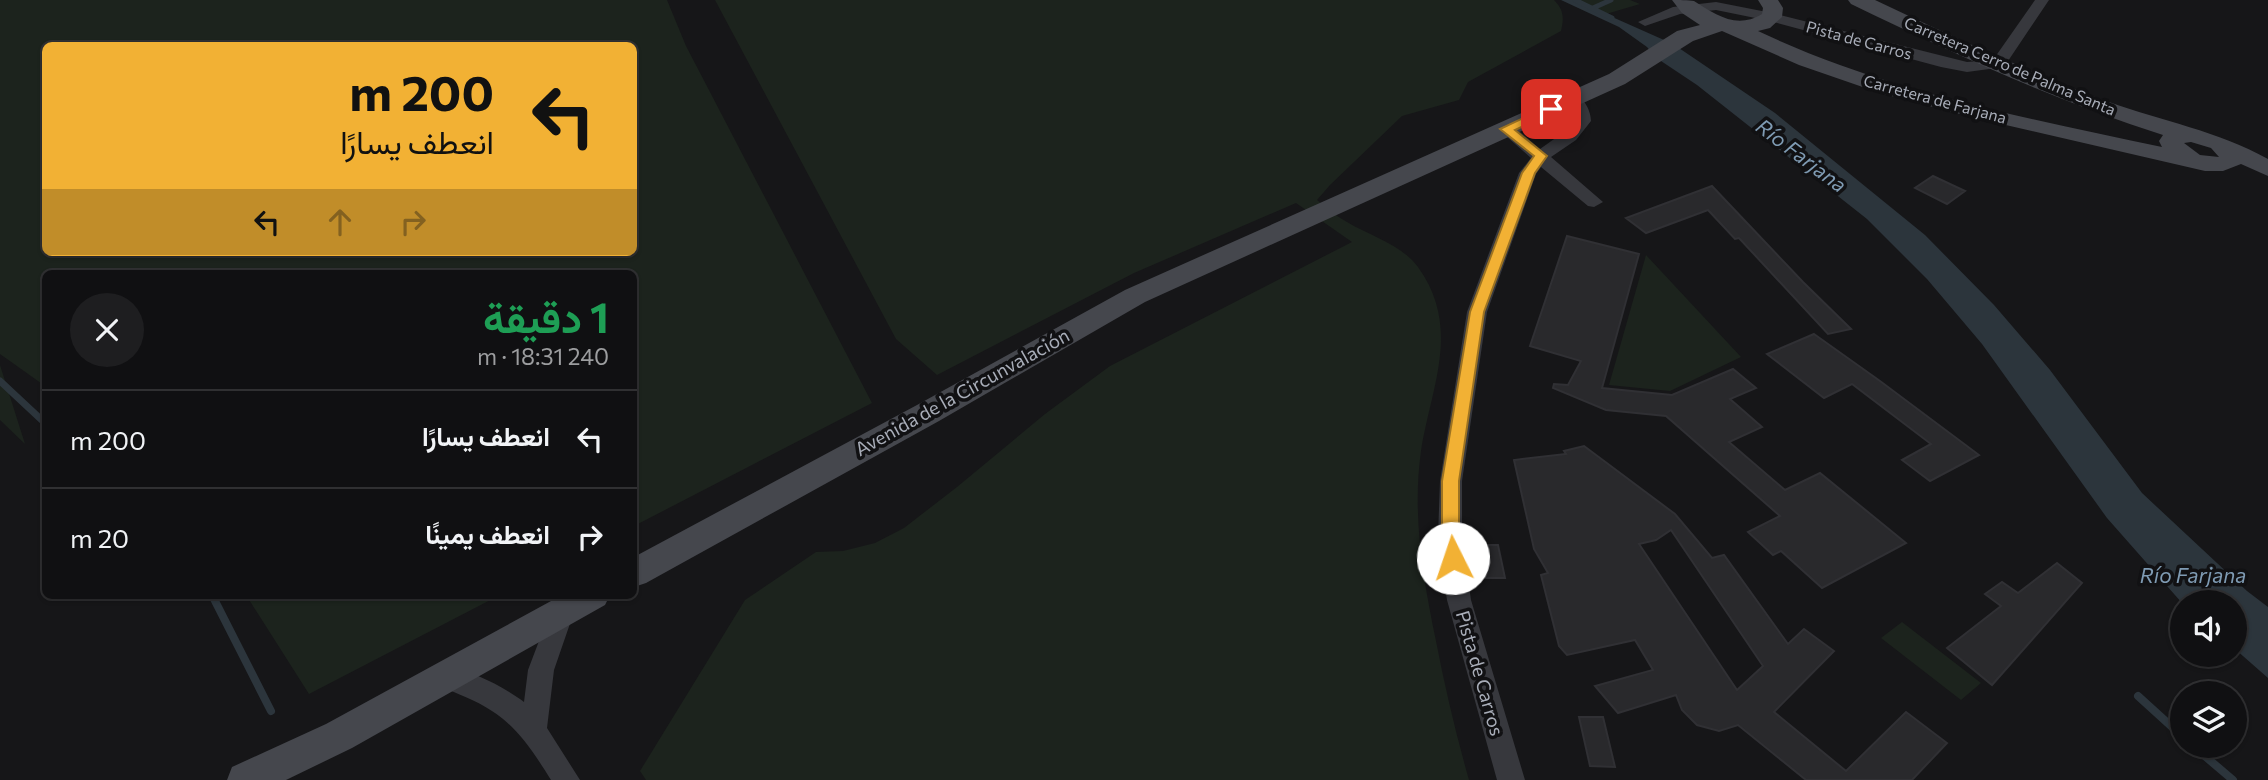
<!DOCTYPE html>
<html lang="ar">
<head>
<meta charset="utf-8">
<style>
	:root { --surface:#101012; --page:#1e1e20; --text:#f1f3f6; --muted:#9c9d9f; --line:#303032 }
	body { margin:0; font-family:Commissioner,Vazirmatn,sans-serif; background:var(--page); color:var(--text); direction:rtl; height:100vh; display:flex; flex-direction:column; font-size:26px; white-space:nowrap }
	* { box-sizing:border-box; margin:0 }
	p { font-size:23px; color:var(--muted) }
	.icon { flex:none; width:38px; height:38px; fill:none; stroke:currentColor; stroke-width:2; stroke-linecap:round; stroke-linejoin:round }
	.map { position:relative; flex:1; overflow:hidden; direction:ltr }
	.panel { position:absolute; left:42px; top:270px; width:595px; height:329px; display:flex; flex-direction:column; background:var(--surface); border-radius:10px; box-shadow:0 2px 5px #0004,0 0 0 2px var(--line); direction:rtl }
	.panel>* { flex:none }
	.top-card { position:absolute; left:42px; top:42px; width:595px; height:214px; border-radius:10px; box-shadow:0 2px 5px #0004,0 0 0 2px var(--line); direction:rtl; background:#f2b134; color:#111; overflow:hidden }
	.buttons { position:absolute; left:2170px; top:590px; display:grid; gap:14px }
	.buttons a { display:grid; place-items:center; width:77px; height:77px; border-radius:50%; background:var(--surface); box-shadow:0 2px 5px #0004,0 0 0 2px var(--line); font-size:35px }
	.pin { position:absolute; display:grid; place-items:center; width:60px; height:60px; color:#fff; margin:-30px; border-radius:14px; box-shadow:0 4px 10px #0006 }
	.me { position:absolute; width:77px; margin:-38px; rotate:356deg; stroke-linejoin:round; filter:drop-shadow(0 0 5px #0008) }
	.turn { display:flex; align-items:center; gap:24px; height:147px; padding:0 28px; font-size:32px }
	.turn .icon { width:91px; height:91px; stroke-width:2.5 }
	.turn b { display:block; font-size:49px; line-height:60px }
	.lanes { display:flex; align-items:center; height:66px; padding:0 28px; background:#0003; justify-content:center; gap:35px; direction:ltr }
	.lanes .off { opacity:.35 }
	.round { display:grid; place-items:center; flex:none; width:74px; height:74px; border-radius:37px; background:var(--page) }
	.overview { display:flex; align-items:center; justify-content:space-between; height:119px; padding:0 28px }
	h1 { font-size:42px; font-weight:700; line-height:52px; color:#1e9e55 }
	ul { padding:0; list-style:none }
	li { display:flex; align-items:center; gap:21px; height:98px; padding:0 28px; border-top:2px solid var(--line) }
	li div { flex:1 }
	li b { display:block; font-size:26px }
	li em { font-style:normal }
	.map>svg:first-child { display:block }
</style>
</head>
<body>
<div class="map">
<svg width="2268" height="780" viewBox="0 0 2268 780">
	<rect width="100%" height="100%" fill="#161618"/>
	<!-- green -->
	<path fill="#1c231d" fill-rule="evenodd" d="M 0,0 L 667,0 L 686,46 L 872,403 L 634,526 L 634,273 L 46,273 L 45,386 L 0,354 ZM 46,46 L 634,46 L 634,252 L 46,252 Z
		M 715,0 L 1554,0 C 1564,10 1564,18 1561,31 L 1468,82 L 1459,100 L 1402,116 L 1330,185 L 1317,200 C 1327,208 1336,216 1347,222 C 1370,236 1401,244 1418,267 C 1462,328 1431,387 1421,451 C 1412,515 1423,578 1436,641 C 1445,688 1456,734 1469,780 L 646,780 L 640,771 L 745,600 L 816,552 L 843,551 L 875,543 L 904,528 L 957,487 L 1045,414 L 1110,366 L 1352,242 L 1296,203 L 1134,273 L 937,375 L 896,339 Z
		M 1575,0 L 1630,0 L 1640,4 L 1606,14 Z
		M 1646,255 L 1741,357 L 1670,391 L 1609,385 Z
		M 0,365 L 25,444 L 0,420 Z
		M 246,595 L 500,595 L 309,694 Z
		M 1902,622 L 1981,683 L 1961,700 L 1881,638 Z"/>
	<!-- water -->
	<path fill="#2c353c" d="M 1561,0 L 1574,0 L 1673,44 L 1775,113 L 1925,235 L 1994,305 L 2050,370 L 2142,493 L 2247,591 L 2268,607 L 2268,678 L 2235,649 L 2235,602 L 2182,603 L 2107,518 L 1982,344 L 1927,279 L 1867,219 L 1697,85 L 1655,57 L 1647,47 L 1619,27 Z"/>
	<g fill="none" stroke-linecap="round" stroke-linejoin="round">
		<!-- stream-far2 -->
		<path stroke="#2c353c" stroke-width="5" d="M 1575,0 L 1612,18
			M 1593,8 L 1611,0"/>
		<!-- stream-far1 -->
		<path stroke="#2c353c" stroke-width="7" d="M 0,381 L 46,424"/>
		<!-- stream -->
		<path stroke="#2c353c" stroke-width="8" d="M 212,595 L 271,711
			M 2138,696 L 2182,736
			M 2193,746 L 2233,780"/>
	</g>
	<!-- building -->
	<path fill="#29292c" stroke="#303034" stroke-width="2" fill-rule="evenodd" d="M 1933,176 L 1965,191 L 1947,204 L 1915,188 Z
		M 1712,186 L 1803,282 L 1851,329 L 1828,334 L 1739,238 L 1735,239 L 1708,210 L 1646,233 L 1626,218 Z
		M 1567,236 L 1639,254 L 1602,388 L 1672,395 L 1733,369 L 1756,388 L 1730,399 L 1762,427 L 1729,442 L 1785,490 L 1820,473 L 1906,543 L 1822,588 L 1781,551 L 1773,555 L 1748,532 L 1780,516 L 1666,416 L 1606,410 L 1553,388 L 1554,384 L 1568,385 L 1581,361 L 1530,346 Z
		M 1814,334 L 1880,381 L 1979,455 L 1930,481 L 1902,460 L 1931,444 L 1852,384 L 1824,398 L 1767,354 Z
		M 1584,446 L 1675,514 L 1712,558 L 1724,555 L 1788,644 L 1804,629 L 1834,651 L 1774,712 L 1846,771 L 1906,712 L 1947,743 L 1912,780 L 1806,780 L 1738,725 L 1719,731 L 1697,725 L 1682,710 L 1676,695 L 1618,713 L 1595,686 L 1653,670 L 1635,640 L 1567,655 L 1559,646 L 1541,575 L 1548,573 L 1534,549 L 1514,460 L 1566,454 L 1564,451 ZM 1671,530 L 1763,666 L 1737,690 L 1639,544 L 1656,540 Z
		M 1479,545 L 1498,545 L 1505,578 L 1486,578 Z
		M 2057,563 L 2082,583 L 1992,685 L 1947,648 L 2001,606 L 1985,594 L 2002,582 L 2018,593 Z
		M 1579,717 L 1603,717 L 1615,767 L 1590,766 Z"/>
	<g fill="none" stroke-linecap="round" stroke-linejoin="round">
		<!-- street -->
		<path fill="#37383d" fill-rule="evenodd" d="M 2035,0 L 2049,0 L 2004,67 L 1967,72 L 1941,67 L 1770,21 L 1716,10 L 1680,14 L 1645,26 L 1638,22 L 1673,7 L 1716,2 L 1772,13 L 1967,62 L 1993,60 Z
			M 1574,94 C 1584,97 1591,111 1591,121 L 1576,140 L 1551,157 L 1603,202 L 1594,207 L 1588,206 L 1541,167 L 1536,174 L 1487,312 L 1462,481 L 1462,537 L 1471,600 L 1525,780 L 1497,780 L 1447,600 L 1438,537 L 1440,481 L 1467,312 L 1519,173 L 1531,158 L 1498,129 L 1500,125 L 1512,125 L 1540,149 L 1564,132 L 1575,120 L 1575,114 L 1566,99 Z
			M 562,602 L 571,605 L 574,612 L 554,670 L 547,728 L 580,780 L 551,780 C 515,722 499,708 435,685 L 431,677 L 435,669 C 457,661 506,688 524,702 L 528,670 L 550,612 L 553,605 Z"/>
		<!-- secondary -->
		<path fill="#45474d" fill-rule="evenodd" d="M 1672,0 C 1678,0 1689,0 1694,1 C 1715,14 1736,30 1762,14 L 1763,8 L 1758,0 L 1778,0 L 1783,8 L 1782,17 L 1770,28 L 1758,31 C 1884,91 2026,118 2162,147 L 2159,141 L 2163,135 C 2055,101 1953,53 1851,4 L 1848,0 L 1875,0 C 1951,36 2029,72 2109,102 C 2162,121 2218,131 2268,159 L 2268,176 L 2241,164 L 2223,171 L 2205,171 L 1971,117 L 1880,93 L 1799,65 L 1722,31 L 1693,41 L 1625,84 L 1145,302 L 939,421 L 646,583 L 634,587 L 634,557 L 917,405 L 1125,290 L 1609,74 L 1677,31 L 1700,25 L 1682,13 ZM 2191,142 L 2211,148 L 2219,157 L 2200,155 L 2184,143 Z
			M 562,595 L 610,595 L 605,605 L 352,748 L 286,780 L 227,780 L 232,767 L 326,724 Z"/>
	</g>
	<!-- route -->
	<path fill="#f2b134" stroke="#9d7322" stroke-width="2" d="M 1551,105 L 1556,106 L 1556,111 L 1515,130 L 1547,156 L 1535,173 L 1484,312 L 1459,481 L 1459,537 L 1462,558 L 1460,563 L 1453,565 L 1447,563 L 1442,537 L 1442,481 L 1470,312 L 1522,173 L 1534,156 L 1500,129 Z"/>
	<g text-anchor="middle" stroke-width="7" stroke-linejoin="round" paint-order="stroke">
		<!-- far-street labels -->
		<g font-size="16" fill="#a8adb8" stroke="#111113">
			<text transform="translate(1859 40) rotate(15)" y="6">Pista de Carros</text>
			<text transform="translate(2010 66) rotate(23)" y="6">Carretera Cerro de Palma Santa</text>
			<text transform="translate(1935 99) rotate(15)" y="6">Carretera de Farjana</text>
		</g>
		<!-- street labels -->
		<g font-size="19" fill="#a8adb8" stroke="#111113">
			<text transform="translate(962 392) rotate(-29)" y="7">Avenida de la Circunvalación</text>
			<text transform="translate(1480 673) rotate(74)" y="7">Pista de Carros</text>
		</g>
		<!-- water labels -->
		<g font-size="21" font-style="italic" fill="#7f9bb3" stroke="#111113">
			<text transform="translate(1801 156) rotate(37)" y="7">Río Farjana</text>
			<text x="2193" y="583">Río Farjana</text>
		</g>
	</g>
</svg>
<div class="buttons">
<a><svg class="icon" aria-label="sound" viewBox="0 0 24 24"><path d="M4 9h4l5-4v14l-5-4H4zM17 9q2 3 0 6"/></svg></a>
<a><svg class="icon" aria-label="layers" viewBox="0 0 24 24"><path d="M12 4l9 5-9 5-9-5zM3 14l9 5 9-5"/></svg></a>
</div>
<div class="pin" style="left:1551px;top:109px;background:#d93025"><svg class="icon" aria-label="arrive" viewBox="0 0 24 24"><path d="M6 21V4h12l-3 4 3 4H6"/></svg></div>
<svg class="me" style="left:1453px;top:558px" viewBox="-20 -20 40 40"><circle r="19" fill="#fff"/><path d="M0-13L10 11 0 6-10 11z" fill="#f2b134"/></svg>
<div class="top-card">
<div class="turn"><svg class="icon" aria-label="left" viewBox="0 0 24 24"><path d="M17 20v-9H6M10 6l-5 5 5 5"/></svg><div><b>200 m</b>انعطف يسارًا</div></div>
<div class="lanes"><svg class="icon" aria-label="left" viewBox="0 0 24 24"><path d="M17 20v-9H6M10 6l-5 5 5 5"/></svg><svg class="icon off" aria-label="ahead" viewBox="0 0 24 24"><path d="M12 20V5M6 11l6-6 6 6"/></svg><svg class="icon off" aria-label="right" viewBox="0 0 24 24"><path d="M7 20v-9h11M14 6l5 5-5 5"/></svg></div>
</div>
<section class="panel">
<div class="overview"><div><h1>1 دقيقة</h1><p>240 m · 18:31</p></div><a class="round"><svg class="icon" aria-label="close" viewBox="0 0 24 24"><path d="M6 6l12 12M18 6L6 18"/></svg></a></div>
<ul>
<li><svg class="icon" aria-label="left" viewBox="0 0 24 24"><path d="M17 20v-9H6M10 6l-5 5 5 5"/></svg><div><b>انعطف يسارًا</b></div><em>200 m</em></li>
<li><svg class="icon" aria-label="right" viewBox="0 0 24 24"><path d="M7 20v-9h11M14 6l5 5-5 5"/></svg><div><b>انعطف يمينًا</b></div><em>20 m</em></li>
</ul>
</section>
</div>
</body>
</html>
